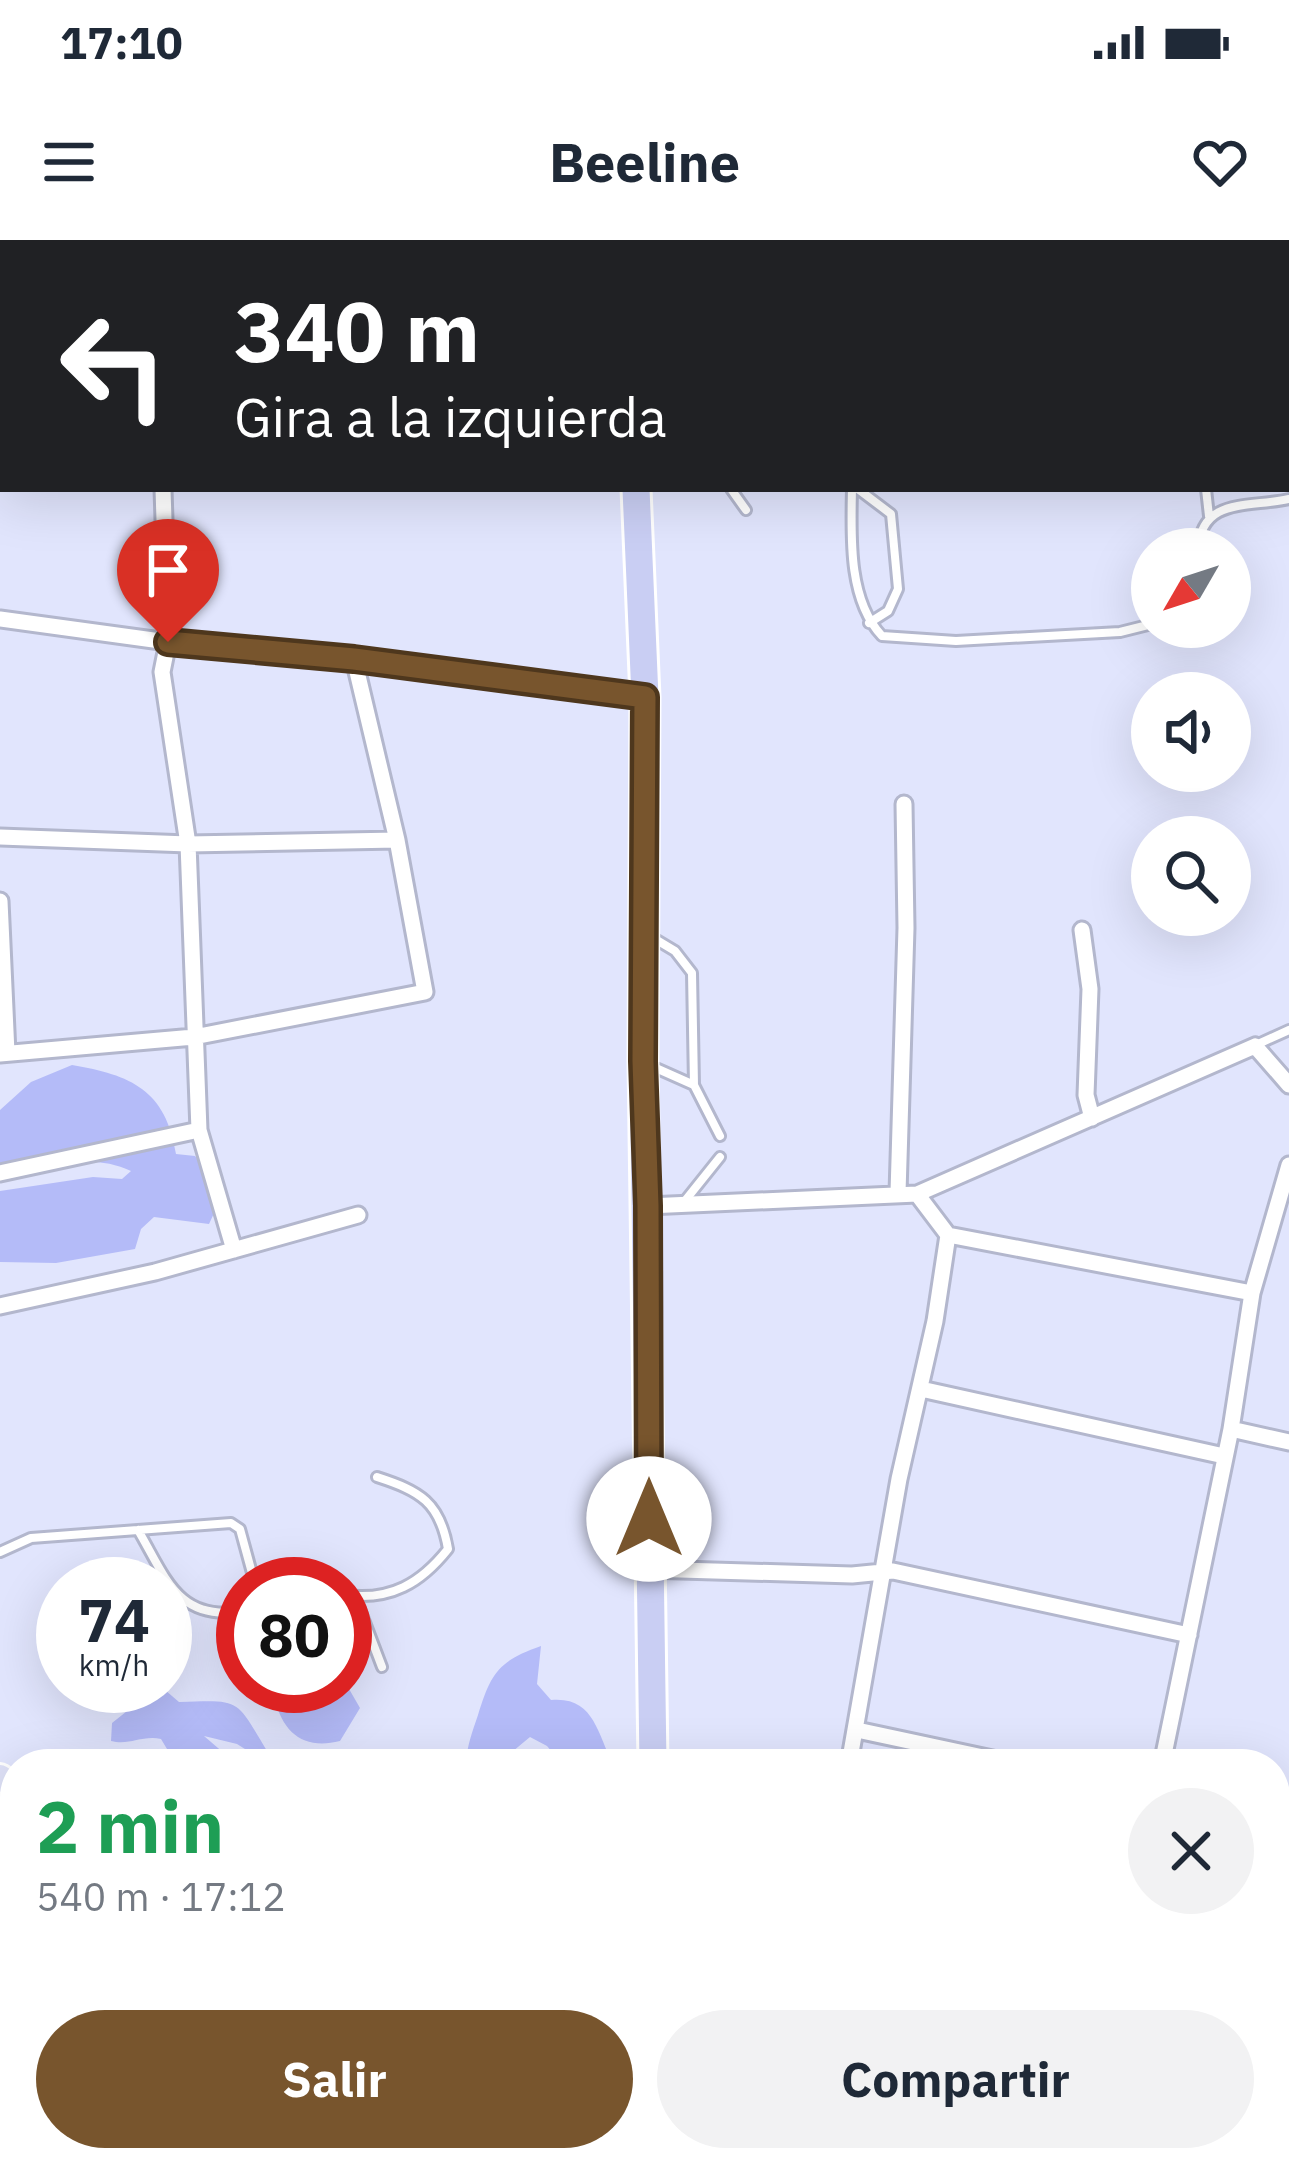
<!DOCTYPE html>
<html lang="es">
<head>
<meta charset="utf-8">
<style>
	:root { --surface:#fff; --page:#f2f2f3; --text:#1f2937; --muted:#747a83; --accent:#78552d }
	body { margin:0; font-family:"IBM Plex Sans",sans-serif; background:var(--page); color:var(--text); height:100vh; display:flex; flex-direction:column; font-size:45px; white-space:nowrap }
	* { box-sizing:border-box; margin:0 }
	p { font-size:39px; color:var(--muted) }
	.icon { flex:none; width:66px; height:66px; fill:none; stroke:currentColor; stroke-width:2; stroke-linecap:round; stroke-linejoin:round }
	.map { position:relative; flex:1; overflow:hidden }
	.details { position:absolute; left:0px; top:1509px; width:1290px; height:423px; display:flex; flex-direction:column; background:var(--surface); border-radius:48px 48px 0 0; box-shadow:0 12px 48px #0002 }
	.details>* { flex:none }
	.top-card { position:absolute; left:0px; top:0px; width:1290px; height:252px; box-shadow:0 12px 48px #0002; background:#202124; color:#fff; overflow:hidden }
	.needle { width:78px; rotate:231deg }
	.tools { position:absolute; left:1131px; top:288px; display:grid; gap:24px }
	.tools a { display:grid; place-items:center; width:120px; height:120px; border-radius:50%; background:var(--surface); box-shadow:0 12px 48px #0002; font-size:60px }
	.speed { position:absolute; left:36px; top:1317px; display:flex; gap:24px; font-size:60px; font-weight:700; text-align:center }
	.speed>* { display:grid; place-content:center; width:156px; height:156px; border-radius:50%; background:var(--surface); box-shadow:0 12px 48px #0002; line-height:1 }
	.speed small { font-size:30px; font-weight:400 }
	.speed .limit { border:18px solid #d22; background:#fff; color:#111 }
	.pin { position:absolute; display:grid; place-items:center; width:102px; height:102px; color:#fff; margin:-123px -51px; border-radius:50% 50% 50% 0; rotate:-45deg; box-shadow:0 0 12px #0007 }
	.pin .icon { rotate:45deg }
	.me { position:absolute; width:132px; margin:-66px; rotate:0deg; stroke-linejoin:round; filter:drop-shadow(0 0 9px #0008) }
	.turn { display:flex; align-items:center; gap:42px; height:252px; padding:0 36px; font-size:54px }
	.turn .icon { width:156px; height:156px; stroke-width:2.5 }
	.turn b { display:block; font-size:84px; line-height:102px }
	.round { display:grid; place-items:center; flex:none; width:126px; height:126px; border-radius:63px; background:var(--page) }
	.headline { display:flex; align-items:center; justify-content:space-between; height:204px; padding:0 36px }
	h1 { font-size:72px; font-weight:700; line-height:90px; color:#1e9e55 }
	.primary-button { display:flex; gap:24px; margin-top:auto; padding:24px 36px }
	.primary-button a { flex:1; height:138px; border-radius:72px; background:var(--accent); color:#fff; font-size:48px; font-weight:700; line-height:138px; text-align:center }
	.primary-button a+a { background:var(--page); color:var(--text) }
	.status { display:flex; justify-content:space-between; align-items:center; height:84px; padding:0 60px; background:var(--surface); direction:ltr }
	.status svg { height:33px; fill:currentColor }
	header { display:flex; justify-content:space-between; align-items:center; height:156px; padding:0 36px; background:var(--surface); font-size:54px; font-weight:700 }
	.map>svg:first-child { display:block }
</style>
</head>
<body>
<div class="status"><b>17:10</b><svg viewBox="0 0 49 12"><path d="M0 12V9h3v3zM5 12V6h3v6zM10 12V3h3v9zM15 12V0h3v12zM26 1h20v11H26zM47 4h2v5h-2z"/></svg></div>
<header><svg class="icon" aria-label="menu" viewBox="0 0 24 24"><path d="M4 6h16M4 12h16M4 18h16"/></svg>Beeline<svg class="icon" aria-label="heart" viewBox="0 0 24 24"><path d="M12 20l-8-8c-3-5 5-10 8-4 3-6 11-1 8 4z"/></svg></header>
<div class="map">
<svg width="1289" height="1931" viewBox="0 0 1289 1931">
	<rect width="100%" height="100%" fill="#e1e5fd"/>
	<!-- green -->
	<path fill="#b4bbf8" d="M 72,825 C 131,835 166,850 176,914 L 195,916 L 223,954 L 209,984 L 154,977 L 141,989 L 135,1009 L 56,1023 L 0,1022 L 0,951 L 93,937 L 122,939 L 131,931 C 90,911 42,928 0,937 L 0,870 L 31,842 Z
		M 541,1406 L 537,1444 L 551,1460 C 594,1456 597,1493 613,1524 L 562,1524 L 547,1506 L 530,1497 L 507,1516 L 507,1524 L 466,1524 C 467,1505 472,1493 478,1475 C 491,1433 498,1421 541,1406 Z
		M 345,1442 L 360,1468 L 340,1501 C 305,1510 283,1494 275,1459 L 284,1446 L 345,1446 Z
		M 165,1450 L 179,1462 C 242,1460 235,1458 267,1511 L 261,1519 L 237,1504 L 204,1496 L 232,1520 L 230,1524 L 176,1524 L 161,1499 C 142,1495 129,1506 111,1501 L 112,1483 L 146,1456 Z"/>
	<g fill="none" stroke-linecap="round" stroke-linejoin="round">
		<defs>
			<path id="lane" d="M 703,0 L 704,3
				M 823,0 L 824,3
				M 1287,24 L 1289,24
				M 1287,138 L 1289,138
				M 731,249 L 746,270
				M 852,249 C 851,297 848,360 882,396 L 956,401 L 1120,392 L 1152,384
				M 858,249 L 891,274 L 898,349 L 888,371 L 869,383
				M 1206,249 L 1209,276
				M 1198,309 C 1202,257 1248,268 1289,259
				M 650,696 L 675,711 L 692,733 L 694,845 L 720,896
				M 1256,805 L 1289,790
				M 649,825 L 694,845
				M 684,962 L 720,917
				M 138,1290 C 166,1338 178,1382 243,1371
				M 0,1312 L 31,1298 L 231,1283 L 240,1289 L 255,1344
				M 345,1355 C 391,1361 421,1343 448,1309 C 440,1262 420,1251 377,1237
				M 355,1356 L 382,1427
				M 1275,1770 L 1289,1773
				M 668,1920 L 701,1931
				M 739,1931 L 742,1917"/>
			<path id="street" d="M 144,0 L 145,3
				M 270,3 L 300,0
				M 0,26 L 3,26
				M 163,249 L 168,402 L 162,432 L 188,604 L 199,890 L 234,1010
				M 0,379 L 168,402 L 354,419 L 645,457
				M 0,597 L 188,604 L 397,600
				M 0,661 L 7,813
				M 1082,690 L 1090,749 L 1086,855 L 1092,878
				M 0,814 L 194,797 L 425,752 L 397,600 L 354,419
				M 0,933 L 199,890
				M 898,953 L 906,688 L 904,564
				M 917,954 L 1255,806 L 1289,845
				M 648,966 L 917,954 L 948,995 L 935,1081 L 899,1239 L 849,1524
				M 948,995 L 1252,1053
				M 0,1066 L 155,1032 L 358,975
				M 921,1149 L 1224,1216
				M 1231,1189 L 1289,1202
				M 647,1329 L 852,1335 L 893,1331 L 1189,1395
				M 857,1490 L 1016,1524
				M 1162,1524 L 1231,1189 L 1252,1053 L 1289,925
				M 1275,1578 L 1289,1580
				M 0,1745 L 15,1736
				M 1069,1917 L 1132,1931"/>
			<path id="primary" d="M 0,1537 L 15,1547
				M 486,1917 L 511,1931
				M 530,1917 L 562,1931"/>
			<path id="highway" d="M 609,0 L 610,3
				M 636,249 L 645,457 L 643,821 L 653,1524
				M 664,1917 L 664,1931
				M 580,1931 L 615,1917"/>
		</defs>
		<!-- lane casing -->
		<use href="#lane" stroke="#b3b7cd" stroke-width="14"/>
		<!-- street casing -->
		<use href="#street" stroke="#b3b7cd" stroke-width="21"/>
		<!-- primary casing -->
		<use href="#primary" stroke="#fff" stroke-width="30"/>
		<!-- highway casing -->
		<use href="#highway" stroke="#fff" stroke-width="33"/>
		<!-- lane -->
		<use href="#lane" stroke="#fff" stroke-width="8"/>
		<!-- street -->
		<use href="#street" stroke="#fff" stroke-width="15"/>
		<!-- primary -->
		<use href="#primary" stroke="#dfe2f8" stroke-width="24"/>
		<!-- highway -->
		<use href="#highway" stroke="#c9cef3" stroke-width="27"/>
	</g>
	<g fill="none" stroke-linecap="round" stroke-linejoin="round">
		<defs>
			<path id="route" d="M 168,402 L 354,419 L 645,457 L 643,821 L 648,966 L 649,1279"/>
		</defs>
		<!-- route casing -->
		<use href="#route" stroke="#4e371d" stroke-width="30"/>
		<!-- route -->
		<use href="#route" stroke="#78552d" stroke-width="21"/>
	</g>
</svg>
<div class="tools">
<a><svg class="needle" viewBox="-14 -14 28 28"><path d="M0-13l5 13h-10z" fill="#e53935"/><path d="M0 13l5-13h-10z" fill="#747a83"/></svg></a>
<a><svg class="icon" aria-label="sound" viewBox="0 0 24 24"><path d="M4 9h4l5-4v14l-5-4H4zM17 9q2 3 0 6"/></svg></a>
<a><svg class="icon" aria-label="search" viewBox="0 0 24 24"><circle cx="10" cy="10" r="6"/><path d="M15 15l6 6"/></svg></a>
</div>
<div class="speed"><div>74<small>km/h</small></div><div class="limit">80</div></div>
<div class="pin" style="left:168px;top:402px;background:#d93025"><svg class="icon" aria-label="arrive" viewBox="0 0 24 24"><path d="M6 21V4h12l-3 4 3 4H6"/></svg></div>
<svg class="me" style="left:649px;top:1279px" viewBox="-20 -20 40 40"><circle r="19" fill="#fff"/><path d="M0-13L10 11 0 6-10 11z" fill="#78552d"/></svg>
<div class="top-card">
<div class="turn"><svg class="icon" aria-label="left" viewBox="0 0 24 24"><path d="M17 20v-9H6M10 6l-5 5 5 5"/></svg><div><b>340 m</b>Gira a la izquierda</div></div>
</div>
<section class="details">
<div class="headline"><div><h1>2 min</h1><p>540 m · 17:12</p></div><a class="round"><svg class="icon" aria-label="close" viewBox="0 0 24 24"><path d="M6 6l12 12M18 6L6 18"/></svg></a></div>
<div class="primary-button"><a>Salir</a><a>Compartir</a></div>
</section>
</div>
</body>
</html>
